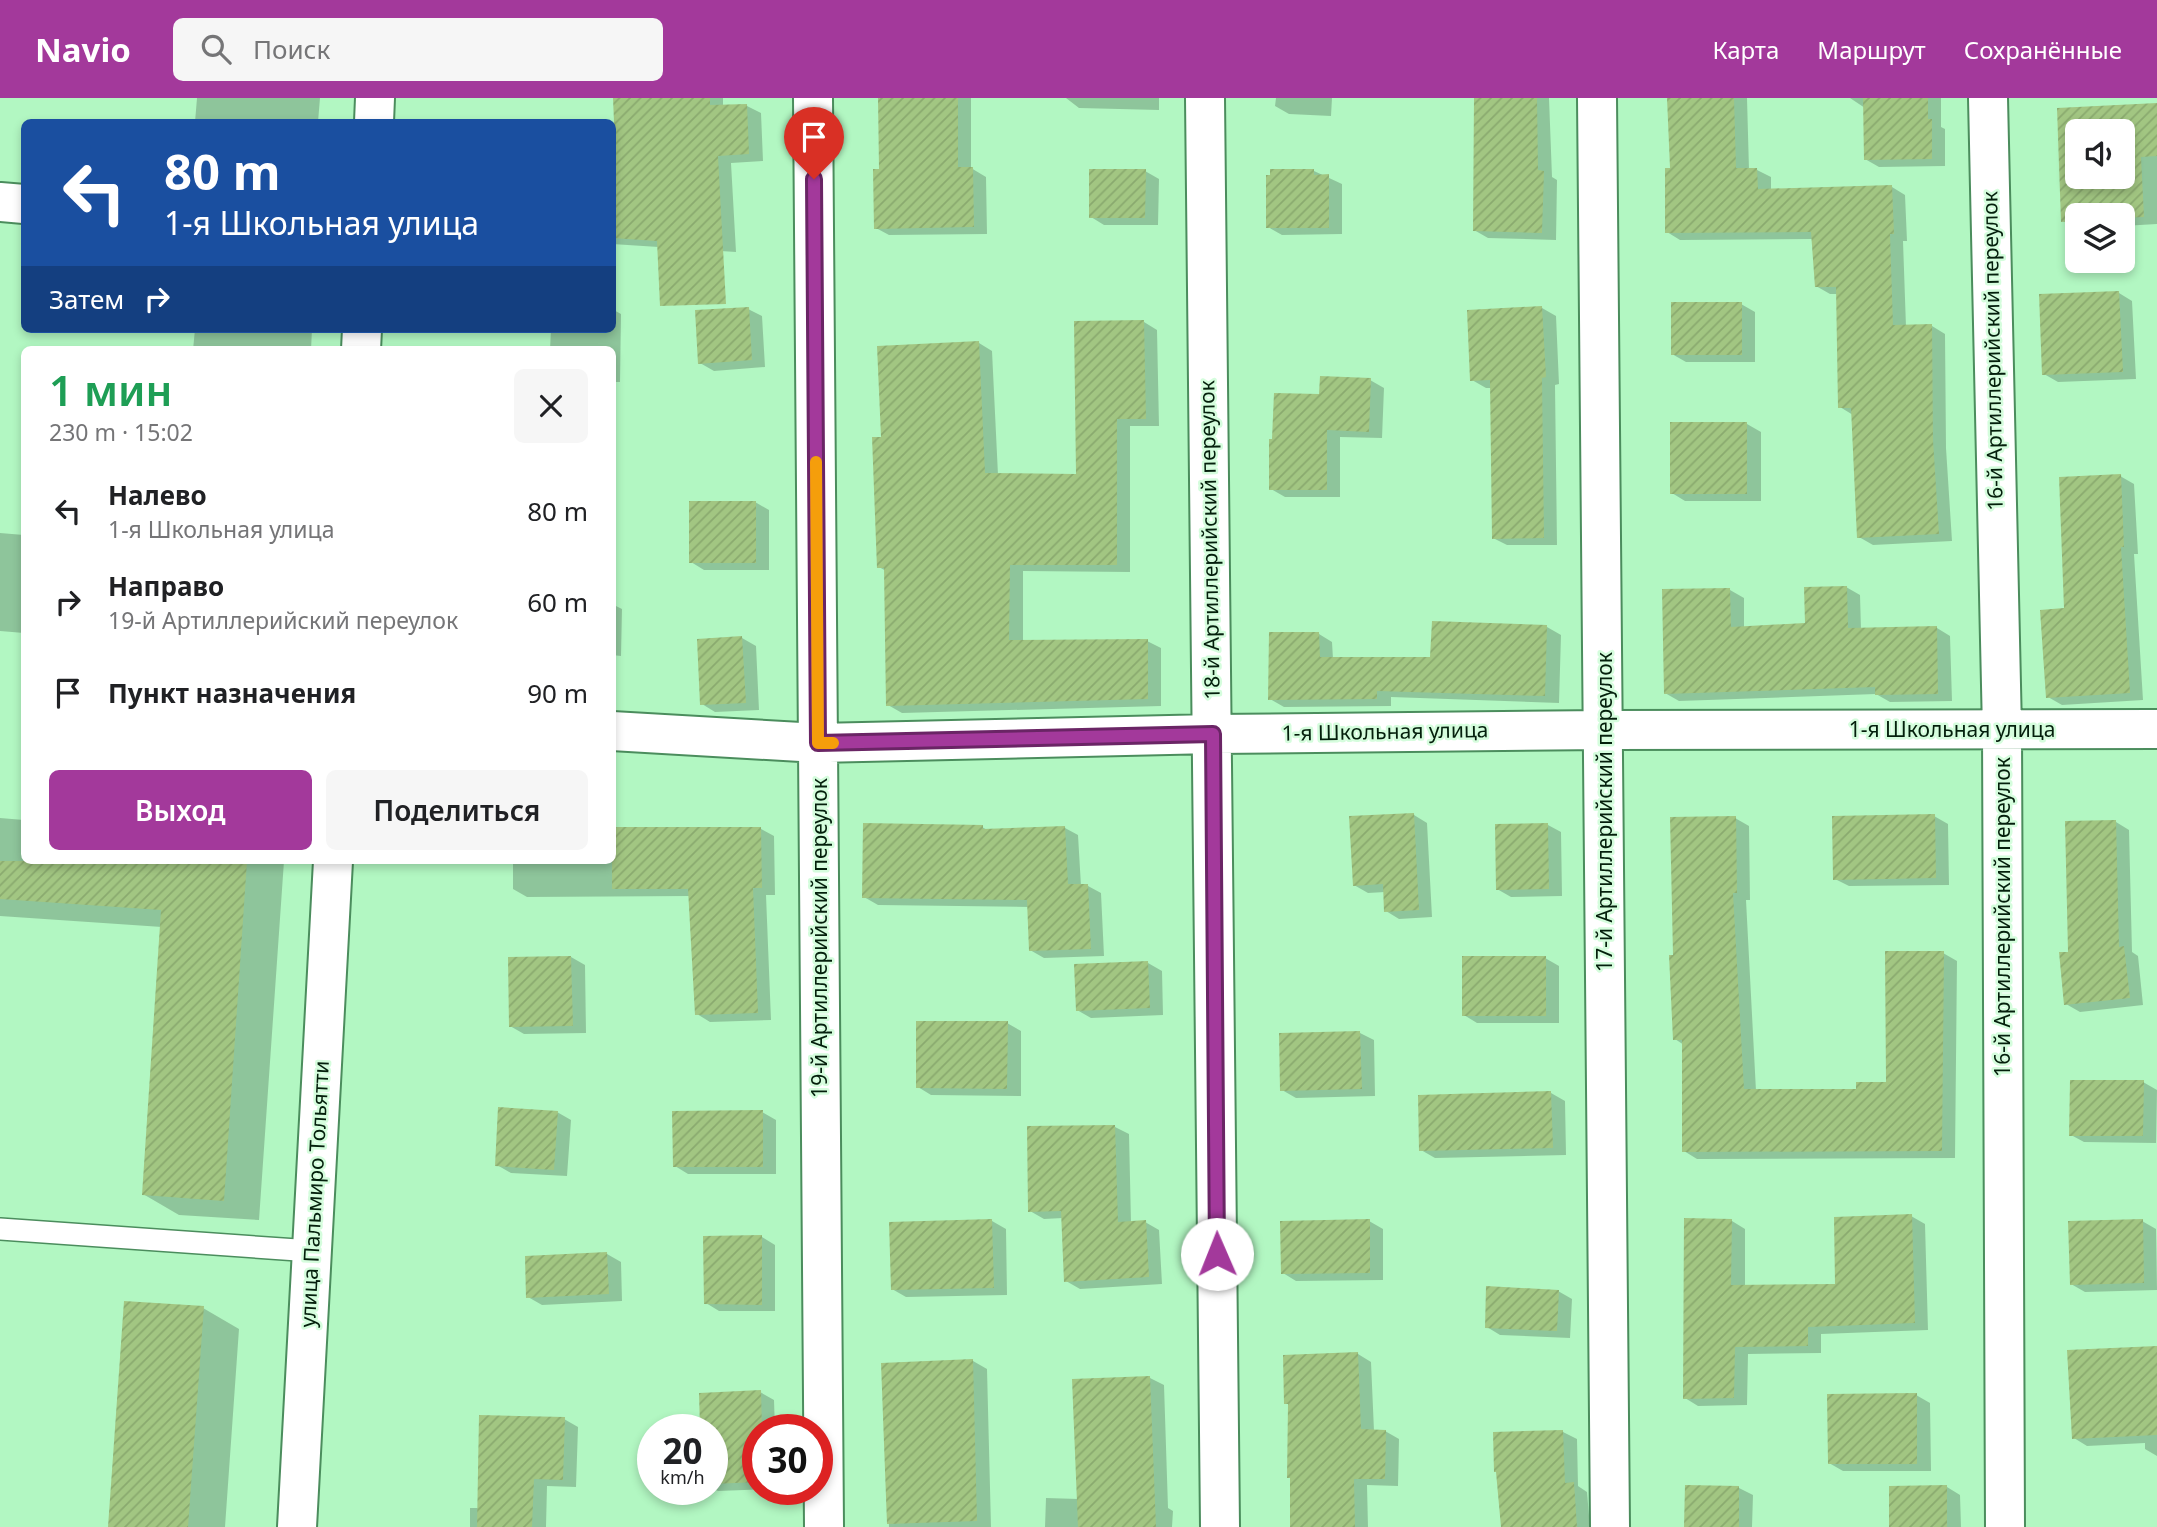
<!DOCTYPE html>
<html lang="ru">
<head>
<meta charset="utf-8">
<style>
	:root { --surface:#fff; --page:#f6f6f6; --text:#202124; --muted:#757577; --accent:#a3399b }
	body { margin:0; font-family:"Noto Sans",sans-serif; background:var(--page); color:var(--text); height:100vh; display:flex; flex-direction:column; font-size:26px; white-space:nowrap }
	* { box-sizing:border-box; margin:0 }
	p { font-size:23px; color:var(--muted) }
	.icon { flex:none; width:38px; height:38px; fill:none; stroke:currentColor; stroke-width:2; stroke-linecap:round; stroke-linejoin:round }
	.map { position:relative; flex:1; overflow:hidden }
	.panel { position:absolute; left:21px; top:248px; width:595px; height:518px; display:flex; flex-direction:column; background:var(--surface); border-radius:10px; box-shadow:0 4px 10px #0003 }
	.panel>* { flex:none }
	.hud { position:absolute; left:21px; top:21px; width:595px; height:214px; border-radius:10px; box-shadow:0 4px 10px #0003; background:#1a4fa0; color:#fff; overflow:hidden }
	.fabs { position:absolute; left:2065px; top:21px; display:grid; gap:14px }
	.fabs a { display:grid; place-items:center; width:70px; height:70px; border-radius:10px; background:var(--surface); box-shadow:0 4px 10px #0003; font-size:35px }
	.speed { position:absolute; left:637px; top:1316px; display:flex; gap:14px; font-size:35px; font-weight:700; text-align:center }
	.speed>* { display:grid; place-content:center; width:91px; height:91px; border-radius:50%; background:var(--surface); box-shadow:0 4px 10px #0003; line-height:1 }
	.speed small { font-size:18px; font-weight:400 }
	.speed .limit { border:10px solid #d22; background:#fff; color:#111 }
	.pin { position:absolute; display:grid; place-items:center; width:60px; height:60px; color:#fff; margin:-72px -30px; border-radius:50% 50% 50% 0; rotate:-45deg; box-shadow:0 0 7px #0007 }
	.pin .icon { rotate:45deg }
	.me { position:absolute; width:77px; margin:-38px; rotate:359deg; stroke-linejoin:round; filter:drop-shadow(0 0 5px #0008) }
	.turn { display:flex; align-items:center; gap:24px; height:147px; padding:0 28px; font-size:32px }
	.turn .icon { width:91px; height:91px; stroke-width:2.5 }
	.turn b { display:block; font-size:49px; line-height:60px }
	.then { display:flex; align-items:center; height:66px; padding:0 28px; background:#0003; gap:14px; font-size:26px }
	.round { display:grid; place-items:center; flex:none; width:74px; height:74px; border-radius:10px; background:var(--page) }
	.summary { display:flex; align-items:center; justify-content:space-between; height:119px; padding:0 28px }
	h1 { font-size:42px; font-weight:600; line-height:52px; color:#1e9e55 }
	.primary-button { display:flex; gap:14px; margin-top:auto; padding:14px 28px }
	.primary-button a { flex:1; height:80px; border-radius:10px; background:var(--accent); color:#fff; font-size:28px; font-weight:600; line-height:80px; text-align:center }
	.primary-button a+a { background:var(--page); color:var(--text) }
	ul { padding:0; list-style:none }
	li { display:flex; align-items:center; gap:21px; height:91px; padding:0 28px }
	li div { flex:1 }
	li b { display:block; font-size:26px }
	li em { font-style:normal }
	header { display:flex; align-items:center; gap:42px; box-sizing:border-box; height:98px; padding:0 35px; background:var(--accent); color:#fff }
	header strong { font-size:33px }
	nav { display:flex; gap:38px; margin-inline-start:auto; font-size:24px }
	.search { width:490px; height:63px; background:var(--page); display:flex; align-items:center; gap:18px; box-sizing:border-box; padding:0 24px; border-radius:10px; color:var(--muted); font-size:26px }
	.map>svg:first-child { display:block }
</style>
</head>
<body>
<header>
<strong>Navio</strong>
<div class="search"><svg class="icon" aria-label="search" viewBox="0 0 24 24"><circle cx="10" cy="10" r="6"/><path d="M15 15l6 6"/></svg>Поиск</div>
<nav><a>Карта</a><a>Маршрут</a><a>Сохранённые</a></nav>
</header>
<div class="map">
<svg width="2157" height="1429" viewBox="0 0 2157 1429">
	<defs>
		<pattern id="building-hatch" width="6" height="6" patternUnits="userSpaceOnUse" patternTransform="scale(1.75)"><rect width="6" height="6" fill="#a2c682"/><path d="M-1 1l2-2M0 6l6-6M5 7l2-2" fill="none" stroke="#8aaa6f"/></pattern>
	</defs>
	<rect width="100%" height="100%" fill="#b2f7c2"/>
	<!-- shadow -->
	<path fill="#0003" fill-rule="evenodd" d="M 197,0 L 320,0 L 318,24 L 195,24 Z
		M 615,0 L 723,0 L 723,8 L 747,8 L 761,15 L 763,63 L 731,65 L 736,154 L 612,146 L 612,74 L 617,74 Z
		M 880,0 L 971,0 L 971,70 L 986,79 L 987,136 L 889,137 L 876,130 L 880,72 Z
		M 1066,0 L 1159,0 L 1159,12 L 1079,10 Z
		M 1276,0 L 1332,0 L 1331,18 L 1289,16 L 1275,8 Z
		M 1476,0 L 1549,0 L 1552,79 L 1557,82 L 1556,142 L 1488,140 L 1474,132 Z
		M 1669,0 L 1747,0 L 1749,72 L 1757,72 L 1771,79 L 1771,92 L 1892,89 L 1905,97 L 1907,143 L 1903,143 L 1906,229 L 1932,228 L 1945,236 L 1946,350 L 1952,443 L 1873,447 L 1859,439 L 1853,317 L 1840,309 L 1838,196 L 1830,196 L 1816,188 L 1814,141 L 1680,142 L 1667,134 L 1671,72 Z
		M 1850,0 L 1941,0 L 1941,29 L 1945,31 L 1945,68 L 1879,69 L 1865,61 L 1865,10 Z
		M 2157,7 L 2157,126 L 2123,128 L 2123,117 L 2077,117 L 2077,130 L 2063,123 L 2059,11 ZM 2077,33 L 2123,33 L 2123,79 L 2077,79 Z
		M 1145,73 L 1159,81 L 1158,127 L 1104,127 L 1091,119 Z
		M 1314,73 L 1342,86 L 1342,136 L 1282,137 L 1268,129 Z
		M 2119,195 L 2132,203 L 2136,281 L 2058,284 L 2044,276 Z
		M 1741,206 L 1755,214 L 1755,264 L 1686,264 L 1672,256 Z
		M 1542,210 L 1556,218 L 1559,286 L 1555,287 L 1557,447 L 1507,447 L 1493,440 L 1492,290 L 1486,290 L 1472,282 Z
		M 612,211 L 621,216 L 620,284 L 612,284 L 612,252 L 550,252 L 551,231 L 612,231 Z
		M 748,211 L 762,218 L 765,269 L 714,273 L 700,265 Z
		M 1144,224 L 1157,232 L 1159,328 L 1130,328 L 1130,474 L 1023,473 L 1023,544 L 1147,543 L 1161,550 L 1161,608 L 902,615 L 888,607 L 886,473 L 879,469 L 883,340 L 979,245 L 992,253 L 998,377 L 1078,378 Z
		M 195,231 L 312,231 L 311,252 L 193,252 Z
		M 1370,282 L 1384,290 L 1382,340 L 1340,339 L 1340,399 L 1285,399 L 1271,391 L 1321,298 Z
		M 1747,326 L 1761,334 L 1761,403 L 1685,403 L 1672,395 Z
		M 2120,378 L 2134,386 L 2138,456 L 2134,456 L 2143,602 L 2062,607 L 2048,599 L 2066,512 Z
		M 755,404 L 769,412 L 769,472 L 704,472 L 691,464 Z
		M 0,435 L 24,437 L 24,535 L 0,533 Z
		M 1846,489 L 1860,497 L 1861,532 L 1937,530 L 1950,538 L 1952,603 L 1890,604 L 1876,596 L 1679,603 L 1665,595 L 1730,492 L 1744,500 L 1744,530 L 1806,526 Z
		M 612,506 L 622,511 L 621,558 L 612,557 Z
		M 1433,525 L 1547,529 L 1561,537 L 1559,605 L 1391,599 L 1391,608 L 1284,609 L 1270,601 L 1319,536 L 1332,544 L 1333,561 L 1432,561 Z
		M 742,540 L 756,548 L 759,612 L 715,614 L 702,606 Z
		M 1414,717 L 1427,725 L 1432,819 L 1399,821 L 1386,813 L 1385,794 L 1368,795 L 1354,787 Z
		M 1934,718 L 1948,726 L 1949,787 L 1849,788 L 1835,781 Z
		M 0,720 L 24,722 L 24,763 L 284,763 L 259,1122 L 179,1117 L 143,1096 L 162,829 L 0,818 Z
		M 1735,720 L 1749,728 L 1750,802 L 1746,802 L 1756,993 L 1858,993 L 1888,986 L 1943,855 L 1957,863 L 1955,1060 L 1697,1061 L 1684,1053 L 1684,947 L 1675,941 L 1675,858 Z
		M 2116,724 L 2129,732 L 2132,854 L 2138,858 L 2143,907 L 2080,914 L 2066,906 L 2069,855 Z
		M 1548,727 L 1561,734 L 1562,798 L 1511,799 L 1497,791 Z
		M 982,729 L 989,733 L 1065,730 L 1078,737 L 1081,788 L 1088,788 L 1101,795 L 1104,858 L 1044,860 L 1030,852 L 1029,809 L 878,807 L 864,799 Z
		M 761,731 L 774,738 L 775,797 L 766,797 L 771,922 L 710,924 L 697,916 L 691,798 L 527,799 L 513,791 L 513,763 L 612,763 Z
		M 571,859 L 585,867 L 586,935 L 524,936 L 510,928 Z
		M 1545,860 L 1559,868 L 1559,925 L 1477,925 L 1464,917 Z
		M 1148,865 L 1162,873 L 1163,917 L 1091,920 L 1077,912 Z
		M 1007,925 L 1021,933 L 1021,998 L 931,997 L 918,989 Z
		M 1360,935 L 1374,942 L 1375,998 L 1296,1000 L 1282,992 Z
		M 2143,984 L 2157,992 L 2156,1045 L 2084,1044 L 2071,1037 Z
		M 1551,995 L 1565,1003 L 1566,1057 L 1435,1060 L 1421,1052 Z
		M 557,1014 L 571,1022 L 567,1078 L 511,1075 L 497,1067 Z
		M 762,1014 L 776,1022 L 776,1076 L 688,1076 L 675,1068 Z
		M 1115,1029 L 1129,1036 L 1131,1125 L 1145,1124 L 1159,1132 L 1162,1186 L 1080,1191 L 1066,1183 L 1063,1120 L 1044,1121 L 1030,1113 Z
		M 1911,1118 L 1925,1126 L 1928,1232 L 1821,1236 L 1821,1255 L 1748,1256 L 1747,1307 L 1698,1308 L 1685,1300 L 1732,1123 L 1745,1131 L 1745,1189 L 1837,1188 Z
		M 992,1123 L 1006,1131 L 1007,1197 L 906,1199 L 892,1191 Z
		M 1369,1123 L 1383,1131 L 1383,1182 L 1296,1183 L 1283,1175 Z
		M 2142,1123 L 2156,1131 L 2157,1192 L 2085,1194 L 2071,1186 Z
		M 762,1139 L 775,1147 L 775,1213 L 719,1213 L 706,1205 Z
		M 607,1156 L 621,1164 L 622,1203 L 542,1207 L 528,1199 Z
		M 1558,1193 L 1572,1201 L 1570,1240 L 1500,1237 L 1487,1229 Z
		M 203,1210 L 239,1231 L 225,1429 L 110,1429 Z
		M 2157,1252 L 2157,1358 L 2145,1351 L 2145,1345 L 2087,1348 L 2074,1340 Z
		M 1358,1256 L 1371,1264 L 1374,1333 L 1385,1333 L 1399,1341 L 1398,1388 L 1367,1387 L 1368,1429 L 1292,1429 L 1290,1307 L 1286,1305 Z
		M 973,1263 L 987,1271 L 991,1429 L 889,1429 L 883,1266 Z
		M 1150,1280 L 1164,1287 L 1168,1410 L 1173,1413 L 1172,1429 L 1045,1429 L 1046,1400 L 1079,1401 Z
		M 760,1294 L 774,1302 L 775,1332 L 758,1332 L 758,1391 L 773,1391 L 718,1393 L 712,1390 L 712,1332 Z
		M 1916,1297 L 1930,1305 L 1931,1373 L 1843,1373 L 1829,1365 Z
		M 564,1321 L 578,1329 L 576,1389 L 547,1388 L 546,1429 L 470,1429 L 470,1410 L 479,1410 Z
		M 1563,1334 L 1577,1341 L 1578,1388 L 1587,1394 L 1590,1429 L 1503,1429 Z
		M 1686,1389 L 1739,1390 L 1753,1397 L 1752,1429 L 1686,1429 Z
		M 1947,1389 L 1960,1397 L 1961,1429 L 1890,1429 Z"/>
	<!-- building -->
	<path fill="url(#building-hatch)" fill-rule="evenodd" d="M 613,0 L 710,0 L 710,7 L 747,6 L 749,56 L 718,58 L 726,206 L 660,208 L 657,143 L 612,140 L 612,72 L 616,72 Z
		M 878,0 L 958,0 L 958,69 L 973,69 L 974,129 L 874,131 L 873,71 L 879,71 Z
		M 1474,0 L 1537,0 L 1538,72 L 1544,73 L 1542,135 L 1473,133 Z
		M 1667,0 L 1734,0 L 1736,70 L 1757,70 L 1758,91 L 1892,87 L 1894,136 L 1890,136 L 1893,227 L 1932,226 L 1933,342 L 1939,436 L 1857,440 L 1851,310 L 1838,310 L 1836,189 L 1815,189 L 1811,134 L 1665,135 L 1665,70 L 1670,70 Z
		M 1863,0 L 1928,0 L 1928,21 L 1932,21 L 1932,61 L 1864,62 Z
		M 2157,5 L 2157,58 L 2141,59 L 2144,119 L 2123,120 L 2123,117 L 2077,117 L 2077,123 L 2061,124 L 2057,10 ZM 2077,33 L 2123,33 L 2123,79 L 2077,79 Z
		M 1089,71 L 1146,71 L 1145,120 L 1089,120 Z
		M 1270,71 L 1314,71 L 1314,77 L 1329,76 L 1329,130 L 1266,130 L 1266,77 L 1270,77 Z
		M 2119,193 L 2123,274 L 2042,277 L 2039,196 Z
		M 1671,204 L 1742,204 L 1742,257 L 1671,257 Z
		M 1542,208 L 1546,279 L 1542,280 L 1544,440 L 1492,441 L 1490,282 L 1470,283 L 1467,212 Z
		M 749,209 L 752,262 L 698,266 L 695,212 Z
		M 1144,222 L 1146,321 L 1117,321 L 1117,467 L 1010,467 L 1009,542 L 1148,541 L 1148,601 L 886,608 L 884,470 L 877,470 L 872,339 L 881,339 L 877,248 L 979,243 L 985,375 L 1076,376 L 1074,223 Z
		M 1320,278 L 1371,280 L 1369,334 L 1327,332 L 1327,392 L 1269,392 L 1269,341 L 1272,341 L 1274,295 L 1319,296 Z
		M 1670,324 L 1747,324 L 1747,396 L 1670,396 Z
		M 2121,376 L 2124,449 L 2121,449 L 2130,595 L 2046,600 L 2040,512 L 2064,510 L 2059,379 Z
		M 689,403 L 756,403 L 756,465 L 689,465 Z
		M 1847,488 L 1848,530 L 1937,528 L 1938,596 L 1875,597 L 1875,589 L 1664,596 L 1662,491 L 1730,490 L 1731,529 L 1805,525 L 1804,489 Z
		M 1432,523 L 1547,527 L 1545,598 L 1377,593 L 1377,601 L 1268,602 L 1269,534 L 1319,534 L 1320,559 L 1430,559 Z
		M 742,538 L 746,605 L 700,607 L 697,541 Z
		M 1414,715 L 1419,812 L 1384,814 L 1383,786 L 1353,788 L 1349,718 Z
		M 1935,716 L 1936,780 L 1833,782 L 1832,718 Z
		M 1736,718 L 1737,795 L 1733,795 L 1744,991 L 1856,991 L 1856,984 L 1886,984 L 1885,853 L 1944,853 L 1942,1053 L 1682,1054 L 1682,942 L 1673,942 L 1669,857 L 1673,857 L 1670,719 Z
		M 2116,722 L 2119,849 L 2124,848 L 2130,900 L 2064,907 L 2059,854 L 2068,854 L 2065,723 Z
		M 863,725 L 983,727 L 983,731 L 1065,728 L 1068,786 L 1088,786 L 1091,851 L 1029,853 L 1027,802 L 862,800 Z
		M 1548,725 L 1549,791 L 1496,792 L 1495,726 Z
		M 612,729 L 761,729 L 762,790 L 753,790 L 758,915 L 695,917 L 688,791 L 612,791 Z
		M 0,763 L 247,763 L 224,1103 L 142,1097 L 161,812 L 0,801 Z
		M 571,858 L 573,928 L 509,929 L 508,859 Z
		M 1462,858 L 1546,858 L 1546,918 L 1462,918 Z
		M 1148,863 L 1150,910 L 1076,913 L 1074,866 Z
		M 916,923 L 1008,923 L 1007,991 L 916,990 Z
		M 1360,933 L 1362,991 L 1280,993 L 1279,935 Z
		M 2070,982 L 2144,982 L 2143,1038 L 2069,1038 Z
		M 1551,993 L 1553,1050 L 1419,1053 L 1418,997 Z
		M 498,1009 L 558,1013 L 554,1072 L 495,1068 Z
		M 763,1012 L 763,1069 L 673,1069 L 672,1013 Z
		M 1115,1027 L 1118,1124 L 1146,1122 L 1149,1179 L 1064,1184 L 1061,1113 L 1028,1114 L 1027,1028 Z
		M 1912,1116 L 1915,1225 L 1808,1229 L 1808,1248 L 1735,1249 L 1734,1300 L 1683,1301 L 1684,1120 L 1732,1121 L 1731,1187 L 1835,1186 L 1834,1119 Z
		M 992,1121 L 994,1190 L 891,1192 L 889,1124 Z
		M 1370,1121 L 1370,1175 L 1281,1176 L 1280,1123 Z
		M 2143,1121 L 2144,1185 L 2070,1187 L 2068,1123 Z
		M 762,1137 L 762,1207 L 704,1206 L 703,1138 Z
		M 607,1154 L 609,1196 L 526,1200 L 525,1158 Z
		M 1486,1188 L 1559,1192 L 1557,1233 L 1485,1230 Z
		M 124,1203 L 204,1208 L 188,1429 L 108,1429 Z
		M 2157,1248 L 2157,1337 L 2072,1341 L 2067,1252 Z
		M 1358,1254 L 1361,1331 L 1386,1332 L 1385,1381 L 1354,1381 L 1355,1429 L 1290,1429 L 1290,1380 L 1287,1380 L 1288,1306 L 1284,1306 L 1283,1257 Z
		M 973,1261 L 977,1423 L 887,1426 L 881,1265 Z
		M 1150,1278 L 1156,1429 L 1078,1429 L 1072,1281 Z
		M 761,1292 L 762,1332 L 758,1332 L 758,1384 L 712,1386 L 712,1332 L 700,1332 L 699,1295 Z
		M 1917,1295 L 1917,1366 L 1828,1366 L 1827,1296 Z
		M 479,1317 L 565,1319 L 563,1382 L 534,1381 L 532,1429 L 477,1429 Z
		M 1563,1332 L 1565,1385 L 1574,1384 L 1577,1429 L 1501,1429 L 1496,1374 L 1494,1374 L 1493,1334 Z
		M 1685,1387 L 1739,1388 L 1739,1429 L 1684,1429 Z
		M 1947,1387 L 1947,1429 L 1889,1429 L 1889,1388 Z"/>
	<g fill="none" stroke-linecap="round" stroke-linejoin="round">
		<defs>
			<path id="lane" d="M 0,1131 L 312,1153"/>
			<path id="street" d="M 813,0 L 824,1429
				M 1205,0 L 1220,1429
				M 1597,0 L 1610,1429
				M 1988,0 L 2002,632 L 2005,1429
				M 374,24 L 375,0
				M 0,104 L 24,106
				M 361,252 L 362,231
				M 612,633 L 818,645 L 1213,636 L 1604,632 L 2157,631
				M 297,1429 L 333,763"/>
		</defs>
		<!-- lane casing -->
		<use href="#lane" stroke="#4b8d5d" stroke-width="24"/>
		<!-- street casing -->
		<use href="#street" stroke="#4b8d5d" stroke-width="42"/>
		<!-- lane -->
		<use href="#lane" stroke="#fff" stroke-width="21"/>
		<!-- street -->
		<use href="#street" stroke="#fff" stroke-width="38"/>
	</g>
	<g fill="none" stroke-linecap="round" stroke-linejoin="round">
		<defs>
			<path id="route" d="M 814,81 L 818,645 L 1213,636 L 1217,1156"/>
		</defs>
		<!-- route casing -->
		<use href="#route" stroke="#6a2565" stroke-width="18"/>
		<!-- route -->
		<use href="#route" stroke="#a3399b" stroke-width="12"/>
		<!-- slow -->
		<path stroke="#f59e0b" stroke-width="12" d="M 816,364 L 818,645 L 833,645"/>
	</g>
	<g text-anchor="middle" stroke-width="5" stroke-linejoin="round" paint-order="stroke">
		<!-- street labels -->
		<g font-size="21" fill="#041f0c" stroke="#d5fddd">
			<text transform="translate(1993 253) rotate(-91)" y="7">16-й Артиллерийский переулок</text>
			<text transform="translate(1210 442) rotate(-91)" y="7">18-й Артиллерийский переулок</text>
			<text x="1952" y="639">1-я Школьная улица</text>
			<text transform="translate(1385 634) rotate(-1)" y="7">1-я Школьная улица</text>
			<text transform="translate(1605 714) rotate(-90)" y="7">17-й Артиллерийский переулок</text>
			<text transform="translate(2003 819) rotate(-90)" y="7">16-й Артиллерийский переулок</text>
			<text transform="translate(820 840) rotate(-90)" y="7">19-й Артиллерийский переулок</text>
			<text transform="translate(315 1096) rotate(-87)" y="7">улица Пальмиро Тольятти</text>
		</g>
	</g>
</svg>
<div class="fabs">
<a><svg class="icon" aria-label="sound" viewBox="0 0 24 24"><path d="M4 9h4l5-4v14l-5-4H4zM17 9q2 3 0 6"/></svg></a>
<a><svg class="icon" aria-label="layers" viewBox="0 0 24 24"><path d="M12 4l9 5-9 5-9-5zM3 14l9 5 9-5"/></svg></a>
</div>
<div class="speed"><div>20<small>km/h</small></div><div class="limit">30</div></div>
<div class="pin" style="left:814px;top:81px;background:#d93025"><svg class="icon" aria-label="arrive" viewBox="0 0 24 24"><path d="M6 21V4h12l-3 4 3 4H6"/></svg></div>
<svg class="me" style="left:1217px;top:1156px" viewBox="-20 -20 40 40"><circle r="19" fill="#fff"/><path d="M0-13L10 11 0 6-10 11z" fill="#a3399b"/></svg>
<div class="hud">
<div class="turn"><svg class="icon" aria-label="left" viewBox="0 0 24 24"><path d="M17 20v-9H6M10 6l-5 5 5 5"/></svg><div><b>80 m</b>1-я Школьная улица</div></div>
<div class="then">Затем<svg class="icon" aria-label="right" viewBox="0 0 24 24"><path d="M7 20v-9h11M14 6l5 5-5 5"/></svg></div>
</div>
<section class="panel">
<div class="summary"><div><h1>1 мин</h1><p>230 m · 15:02</p></div><a class="round"><svg class="icon" aria-label="close" viewBox="0 0 24 24"><path d="M6 6l12 12M18 6L6 18"/></svg></a></div>
<ul>
<li><svg class="icon" aria-label="left" viewBox="0 0 24 24"><path d="M17 20v-9H6M10 6l-5 5 5 5"/></svg><div><b>Налево</b><p>1-я Школьная улица</p></div><em>80 m</em></li>
<li><svg class="icon" aria-label="right" viewBox="0 0 24 24"><path d="M7 20v-9h11M14 6l5 5-5 5"/></svg><div><b>Направо</b><p>19-й Артиллерийский переулок</p></div><em>60 m</em></li>
<li><svg class="icon" aria-label="arrive" viewBox="0 0 24 24"><path d="M6 21V4h12l-3 4 3 4H6"/></svg><div><b>Пункт назначения</b></div><em>90 m</em></li>
</ul>
<div class="primary-button"><a>Выход</a><a>Поделиться</a></div>
</section>
</div>
</body>
</html>
